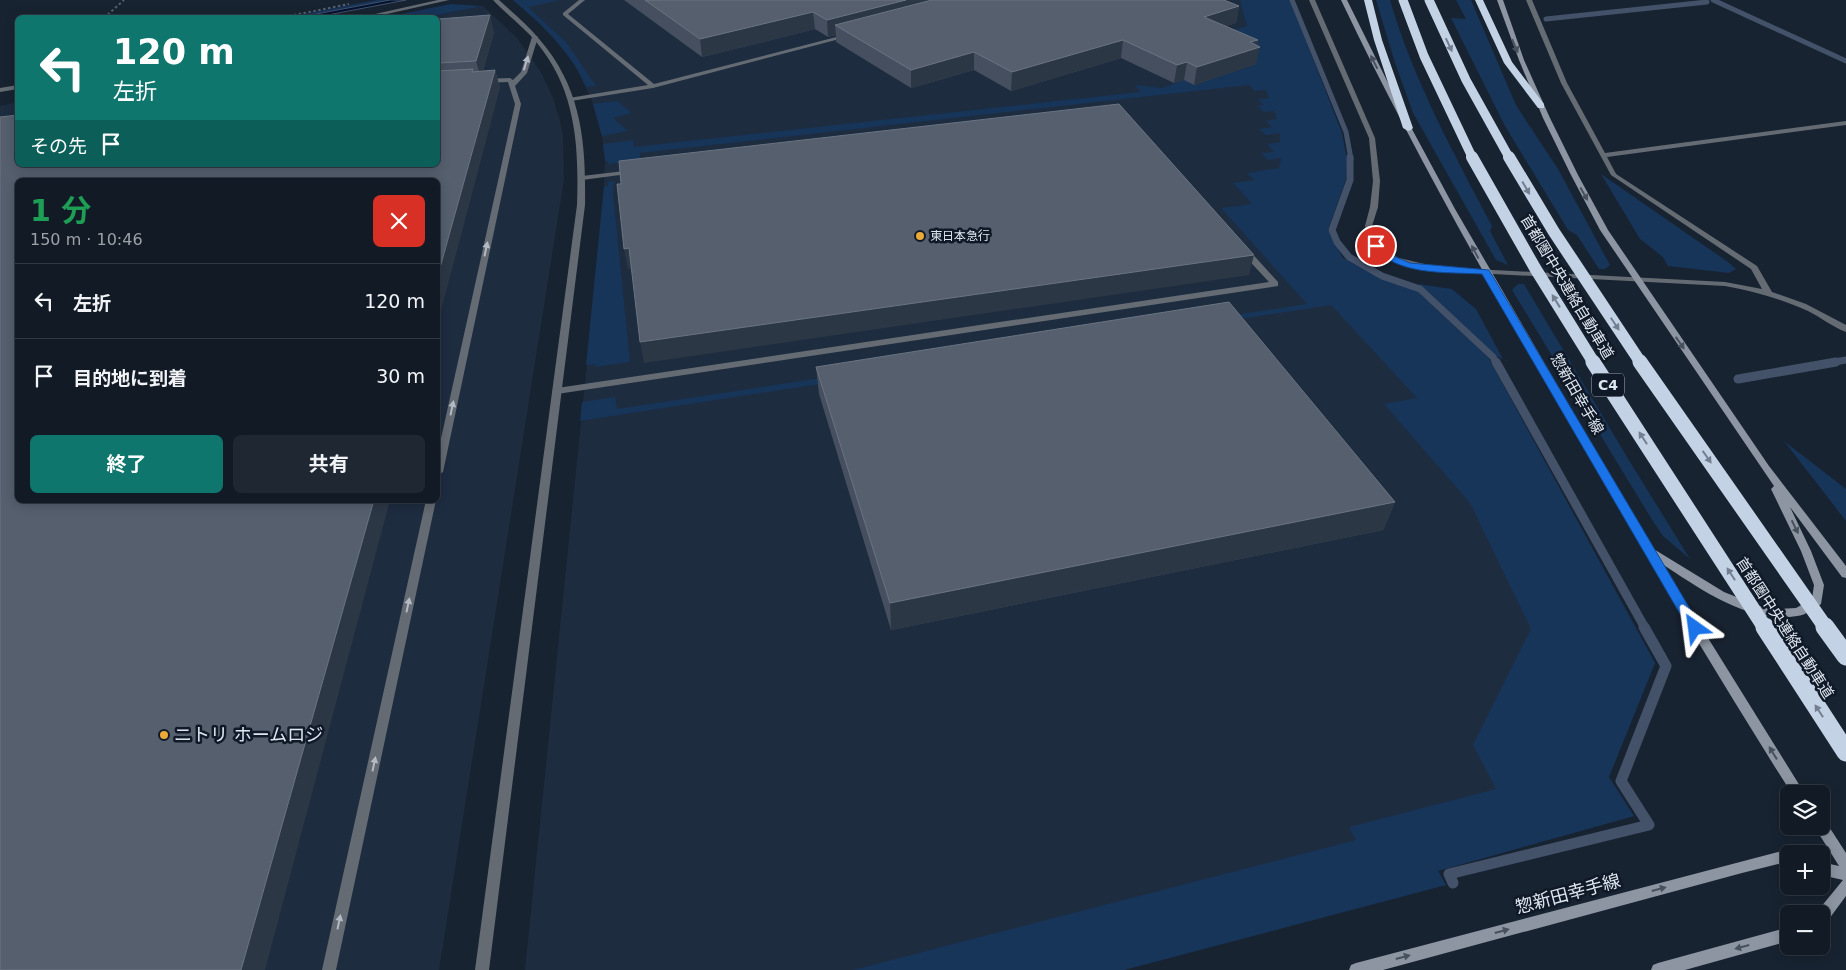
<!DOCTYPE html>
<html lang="ja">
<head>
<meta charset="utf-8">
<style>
	:root { --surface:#121a25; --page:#1f2732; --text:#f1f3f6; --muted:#9ca1a7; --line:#313842; --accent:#0f766e }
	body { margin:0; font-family:"DejaVu Sans","Noto Sans JP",sans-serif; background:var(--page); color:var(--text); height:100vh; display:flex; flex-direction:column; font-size:19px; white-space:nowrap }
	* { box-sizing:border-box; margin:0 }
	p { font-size:16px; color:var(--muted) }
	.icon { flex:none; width:28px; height:28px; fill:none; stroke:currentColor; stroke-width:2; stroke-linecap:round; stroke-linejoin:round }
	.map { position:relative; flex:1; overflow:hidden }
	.details { position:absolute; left:15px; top:178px; width:425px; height:325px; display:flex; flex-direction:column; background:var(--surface); border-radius:8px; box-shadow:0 2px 12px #0003,0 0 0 1px var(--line) }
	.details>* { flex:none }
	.guide { position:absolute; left:15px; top:15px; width:425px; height:152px; border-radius:8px; box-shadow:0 2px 12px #0003,0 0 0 1px var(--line); background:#0f766e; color:#fff; overflow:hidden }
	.tools { position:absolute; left:1780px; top:785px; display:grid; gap:10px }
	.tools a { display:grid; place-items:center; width:50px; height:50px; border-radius:8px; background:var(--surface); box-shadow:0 2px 12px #0003,0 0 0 1px var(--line); font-size:25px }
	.pin { position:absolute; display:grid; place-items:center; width:42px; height:42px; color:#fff; margin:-21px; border:2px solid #fff; border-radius:50%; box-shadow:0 1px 5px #0007 }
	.me { position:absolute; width:55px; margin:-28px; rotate:329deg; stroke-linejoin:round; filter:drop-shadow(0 0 4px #0008) }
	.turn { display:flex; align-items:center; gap:18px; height:105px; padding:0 15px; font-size:22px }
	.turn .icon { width:65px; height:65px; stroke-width:2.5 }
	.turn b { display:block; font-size:35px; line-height:42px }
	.then { display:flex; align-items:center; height:48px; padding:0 15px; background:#0003; gap:10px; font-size:19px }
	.round { display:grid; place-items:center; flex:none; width:52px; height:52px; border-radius:8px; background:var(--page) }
	.head { display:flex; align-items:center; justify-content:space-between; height:85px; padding:0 15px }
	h1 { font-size:30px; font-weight:700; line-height:38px; color:#1e9e55 }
	.cta { display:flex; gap:10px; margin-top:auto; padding:10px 15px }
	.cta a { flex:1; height:58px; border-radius:8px; background:var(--accent); color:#fff; font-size:20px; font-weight:700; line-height:58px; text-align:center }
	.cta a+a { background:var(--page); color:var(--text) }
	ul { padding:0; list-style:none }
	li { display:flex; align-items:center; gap:15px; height:75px; padding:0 15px; border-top:1px solid var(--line) }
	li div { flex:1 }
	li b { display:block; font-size:19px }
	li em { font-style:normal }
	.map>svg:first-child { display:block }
</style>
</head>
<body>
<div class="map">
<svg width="1846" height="970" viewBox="0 0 1846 970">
	<rect width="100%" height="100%" fill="#182331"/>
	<!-- built -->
	<path fill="#1e2c40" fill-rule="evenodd" d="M 513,0 L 1290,0 L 1342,133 L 1347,160 L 1346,179 L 1328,230 L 1333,241 L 1343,258 L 1379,278 L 1417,291 L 1488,357 L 1655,663 L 1609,777 L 1634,816 L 1438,871 L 1446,885 L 1124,970 L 525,970 L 603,207 L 605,161 L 602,136 L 591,98 L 575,65 L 547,30 Z
		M 483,6 L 517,38 L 542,74 L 553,98 L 560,121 L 563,136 L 564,179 L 439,970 L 0,970 L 0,106 L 17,102 L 18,165 L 438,165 L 438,18 L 427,17 ZM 18,180 L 438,180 L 438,500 L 18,500 Z"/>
	<!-- green -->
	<path fill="#173459" d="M 377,0 L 390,0 L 301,17 L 286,17 Z
		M 513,0 L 561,0 L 528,7 L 566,42 L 596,86 L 586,87 C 571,51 542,25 513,0 Z
		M 1240,0 L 1290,0 L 1342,133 L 1347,160 L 1346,179 L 1328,230 L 1343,258 L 1379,278 L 1417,291 L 1488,357 L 1655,663 L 1609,777 L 1634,816 L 1438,871 L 1446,885 L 1124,970 L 853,970 L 1356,840 L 1349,827 L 1496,789 L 1473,745 L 1531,629 L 1470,503 L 1384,404 L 1417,398 L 1331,305 L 580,421 L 582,402 L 615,397 L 617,409 L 1307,304 L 1221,208 L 1252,204 L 1233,183 L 1254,180 L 1247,173 L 1279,168 L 1281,158 L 1268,160 L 1261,153 L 1274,152 L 1267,144 L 1280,142 L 1280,133 L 1266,135 L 1259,129 L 1272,127 L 1266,121 L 1277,119 L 1274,111 L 1264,112 L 1257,106 L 1264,105 L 1257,99 L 1269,98 L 1266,90 L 1255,91 L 1249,85 L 640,153 L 640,160 L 608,164 L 608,161 L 605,161 L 603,144 L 633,140 L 634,147 L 1140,92 L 1135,85 L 1162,88 L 1184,80 L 1194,85 L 1255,65 L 1209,37 L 1247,26 Z
		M 1376,0 L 1390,0 C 1413,79 1454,154 1492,226 L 1490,231 L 1508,265 L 1496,260 L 1413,113 L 1395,63 Z
		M 1456,0 L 1471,0 L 1516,105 L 1558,169 L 1610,265 L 1605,269 L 1599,269 L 1577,235 L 1568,230 L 1505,126 L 1451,18 L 1466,19 Z
		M 451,4 L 483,6 L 427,17 L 386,17 Z
		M 617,101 L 632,113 L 613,118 L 628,131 L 602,136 L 593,104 Z
		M 1601,174 L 1728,262 L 1736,269 L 1729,273 L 1668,266 L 1663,257 L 1640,239 Z
		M 614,181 L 613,194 L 630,362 L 595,367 L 594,364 L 586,365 L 604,186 L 608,186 L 608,182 Z
		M 1418,284 L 1452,289 L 1476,309 L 1503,359 L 1497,357 Z
		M 1518,284 L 1524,284 L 1627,457 L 1690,559 L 1663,536 L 1654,523 L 1512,290 Z
		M 1784,441 L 1846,489 L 1846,521 Z"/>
	<!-- water -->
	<path fill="#001130" stroke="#435169" d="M 390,0 L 406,0 L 317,17 L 301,17 Z"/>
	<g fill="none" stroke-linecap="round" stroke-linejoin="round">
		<!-- stream-far3 -->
		<path stroke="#435169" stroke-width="5" d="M 1292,0 L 1346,132 L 1351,159
			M 1713,0 L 1846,61
			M 1546,19 L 1707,2"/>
		<!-- stream-far2 -->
		<path stroke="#435169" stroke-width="7" d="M 1350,157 L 1350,180 L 1332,230 L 1337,242 L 1349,257 L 1382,276 L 1420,289 L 1493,357 L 1496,363
			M 1829,363 L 1846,360"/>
		<!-- stream-far1 -->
		<path stroke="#435169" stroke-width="9" d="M 1496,362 L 1645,628
			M 1738,379 L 1836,362"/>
		<!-- stream -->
		<path stroke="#435169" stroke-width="11" d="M 1453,883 L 1449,874 L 1649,825 L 1621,781 L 1666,666 L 1644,627"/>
		<!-- path -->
		<path stroke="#565f6c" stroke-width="2" stroke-dasharray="2.5 2.5" stroke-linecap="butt" d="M 104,18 L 124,0
			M 279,18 L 349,4"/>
		<!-- service -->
		<path fill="#656b73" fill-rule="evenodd" d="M 579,0 L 585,0 L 568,14 L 654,84 L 848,34 L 851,36 L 653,88 L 571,101 L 568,99 L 569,98 L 648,85 L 563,15 L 563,13 Z
			M 535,35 L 538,37 L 527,73 L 515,86 L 521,104 L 443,472 L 438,475 L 438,452 L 515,104 L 508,82 L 486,83 L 483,81 L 486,79 L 510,78 L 513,80 L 521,72 L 532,37 Z
			M 633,170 L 635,171 L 635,173 L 582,180 L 579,178 L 582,176 Z
			M 1242,249 L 1248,249 L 1278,282 L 1278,286 L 557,394 L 552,391 L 557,388 L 1269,282 L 1242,253 Z
			M 426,500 L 436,500 L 336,970 L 322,970 Z"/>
		<!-- minor -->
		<path fill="#656b73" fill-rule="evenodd" d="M 1526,0 L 1532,0 L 1567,83 L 1605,153 L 1846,121 L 1846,125 L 1607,157 L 1616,174 L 1611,175 L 1561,83 Z"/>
		<!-- tertiary -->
		<path fill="#656b73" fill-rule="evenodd" d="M 438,0 L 449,0 L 369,18 L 357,18 Z
			M 493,0 L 499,0 C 513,13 528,25 540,40 C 582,89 586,143 585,205 L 489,970 L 475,970 L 577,205 C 579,146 576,90 537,43 C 524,27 507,15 493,0 Z
			M 1309,0 L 1315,0 L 1375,138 L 1380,181 L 1378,207 L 1372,226 L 1376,242 L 1381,248 L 1399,258 L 1437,267 L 1725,282 L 1762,289 L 1751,269 L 1611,175 L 1611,173 L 1613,172 L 1757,266 L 1772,292 L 1806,304 L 1846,325 L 1846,332 C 1833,327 1820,317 1808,311 C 1781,299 1754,291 1725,286 L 1437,271 L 1394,262 L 1376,251 L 1368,242 L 1365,226 L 1370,207 L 1373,181 L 1369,138 Z
			M 18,85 L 18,89 L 0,92 L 0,88 Z"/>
		<!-- secondary -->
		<path fill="#8c95a1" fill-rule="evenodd" d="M 1341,0 L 1347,0 L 1399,105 L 1455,209 L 1652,548 L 1724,592 L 1759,606 L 1778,609 L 1796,608 L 1812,599 L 1814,585 L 1801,551 L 1771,489 L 1774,486 L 1600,230 L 1571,175 L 1543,118 L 1519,60 L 1497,0 L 1503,0 L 1524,60 L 1550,118 L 1578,175 L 1608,230 L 1769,466 L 1846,566 L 1846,578 L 1842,577 L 1790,507 L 1811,551 L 1824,585 L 1821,604 C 1814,609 1806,615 1797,616 C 1750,625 1699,588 1662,564 L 1805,794 L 1792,794 C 1712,668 1637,540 1563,412 C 1485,276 1408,141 1341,0 Z
			M 1821,820 L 1826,822 L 1846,853 L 1846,896 L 1826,923 L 1821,925 L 1821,914 L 1816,913 L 1843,880 L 1821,875 L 1821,862 L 1839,866 L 1814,826 L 1821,826 Z
			M 1778,852 L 1789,854 L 1789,866 L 1778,864 L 1742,873 L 1383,970 L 1349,970 L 1351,965 L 1356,963 Z
			M 1789,927 L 1789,941 L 1685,970 L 1651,970 L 1653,965 L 1658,963 Z"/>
		<!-- motorway -->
		<path fill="#c4d2e6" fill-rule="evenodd" d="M 1364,0 L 1372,0 L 1382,40 L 1413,128 L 1411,130 L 1408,131 L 1403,128 L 1374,40 Z
			M 1475,0 L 1483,0 L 1512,62 L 1544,104 L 1544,108 L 1538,108 L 1504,63 Z"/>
		<!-- motorway-bridge-far3 -->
		<path stroke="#c4d2e6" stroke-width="9" d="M 1403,0 L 1424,56 L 1473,159
			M 1429,0 L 1466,80 L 1510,159"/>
		<!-- motorway-bridge-far2 -->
		<path stroke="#c4d2e6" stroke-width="12" d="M 1472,157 L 1535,268 L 1594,363
			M 1509,157 L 1554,232 L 1641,363"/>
		<!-- motorway-bridge-far1 -->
		<path stroke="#c4d2e6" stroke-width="15" d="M 1593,362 L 1765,628
			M 1640,362 L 1826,628"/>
		<!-- motorway-bridge -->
		<path stroke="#c4d2e6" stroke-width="19" d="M 1765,627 L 1846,752
			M 1825,627 L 1846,656"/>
	</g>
	<!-- wall -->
	<path fill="#454f5f" d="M 624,0 L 1224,0 L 1239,6 L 1236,23 L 1226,26 L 1258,40 L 1257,46 L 1256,64 L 1194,85 L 1184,80 L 1174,83 L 1121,58 L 1011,91 L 974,70 L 911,88 L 836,42 L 836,35 L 828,37 L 815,29 L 702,57 Z
		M 438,19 L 494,32 L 483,71 L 495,70 L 500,88 L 438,165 Z
		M 816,367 L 1395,502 L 1383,530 L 891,630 L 819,394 Z"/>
	<!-- shaded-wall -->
	<path fill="#2c3746" d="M 906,0 L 972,0 L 835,25 L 836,35 L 828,37 L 827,20 Z
		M 1239,6 L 1236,23 L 1201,34 L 1204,17 Z
		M 813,12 L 815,29 L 702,57 L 700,39 Z
		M 490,15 L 494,32 L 481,78 L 476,61 Z
		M 1123,40 L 1121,58 L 1011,91 L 1012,72 Z
		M 1258,40 L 1257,48 L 1260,47 L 1256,64 L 1194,85 L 1197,67 L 1250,42 Z
		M 974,52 L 974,70 L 911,88 L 911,70 Z
		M 1187,62 L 1184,80 L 1174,83 L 1177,65 Z
		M 495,70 L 500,88 L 438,322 L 438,275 Z
		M 629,248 L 633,268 L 628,269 L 624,249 Z
		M 1254,255 L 1249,275 L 644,363 L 640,342 Z
		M 374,500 L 390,500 L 265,970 L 241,970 Z
		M 1395,502 L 1383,530 L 891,630 L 890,603 Z"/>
	<!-- building -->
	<path fill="#555f6e" stroke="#6a7482" d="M 645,0 L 906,0 L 827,20 L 813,12 L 700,39 Z
		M 932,0 L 1224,0 L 1239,6 L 1204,17 L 1258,40 L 1250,42 L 1260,47 L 1197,67 L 1187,62 L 1177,65 L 1123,40 L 1012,72 L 974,52 L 911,70 L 835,25 Z
		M 490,15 L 476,61 L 438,63 L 438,19 Z
		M 473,69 L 472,72 L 495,70 L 438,275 L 438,180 L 18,180 L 18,500 L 374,500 L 241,970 L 0,970 L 0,117 L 18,115 L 18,165 L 438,165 L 438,71 Z
		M 1119,104 L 1254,255 L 640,342 L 629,248 L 624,249 L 617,184 L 621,184 L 619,161 Z
		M 1229,302 L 1395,502 L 890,603 L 816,367 Z"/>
	<!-- one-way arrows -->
	<defs><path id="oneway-solid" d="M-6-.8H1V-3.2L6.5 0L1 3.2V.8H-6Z" transform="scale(1.25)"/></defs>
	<g fill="#737f90">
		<use href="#oneway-solid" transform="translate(1449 45) rotate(65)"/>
		<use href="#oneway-solid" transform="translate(1526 188) rotate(60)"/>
		<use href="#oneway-solid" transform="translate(1556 301) rotate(-122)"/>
		<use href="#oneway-solid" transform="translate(1615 324) rotate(56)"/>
		<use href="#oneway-solid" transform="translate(1643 438) rotate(-123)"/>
		<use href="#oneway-solid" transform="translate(1707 457) rotate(55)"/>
		<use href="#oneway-solid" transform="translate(1731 574) rotate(-123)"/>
		<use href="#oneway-solid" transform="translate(1819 711) rotate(-123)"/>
	</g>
	<g fill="#47515e">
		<use href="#oneway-solid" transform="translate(1515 46) rotate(67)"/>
		<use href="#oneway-solid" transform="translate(1374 62) rotate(-117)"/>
		<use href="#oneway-solid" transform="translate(1584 194) rotate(61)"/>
		<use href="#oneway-solid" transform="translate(1475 252) rotate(-118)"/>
		<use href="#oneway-solid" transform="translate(1680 343) rotate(55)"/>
		<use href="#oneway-solid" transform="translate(1795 527) rotate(64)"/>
		<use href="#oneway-solid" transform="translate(1773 753) rotate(-122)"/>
		<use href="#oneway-solid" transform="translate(1659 889) rotate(-15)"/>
		<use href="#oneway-solid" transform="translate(1502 931) rotate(-15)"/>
		<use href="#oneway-solid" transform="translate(1742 947) rotate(165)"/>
		<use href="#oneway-solid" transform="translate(1403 957) rotate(-15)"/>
	</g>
	<g fill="#b4bac4">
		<use href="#oneway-solid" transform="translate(526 63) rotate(-73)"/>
		<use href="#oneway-solid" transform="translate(486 249) rotate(-78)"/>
		<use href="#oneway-solid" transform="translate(452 408) rotate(-78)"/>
		<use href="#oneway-solid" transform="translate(408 605) rotate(-78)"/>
		<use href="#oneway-solid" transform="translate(374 764) rotate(-78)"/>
		<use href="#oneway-solid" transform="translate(339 922) rotate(-78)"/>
	</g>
	<!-- route -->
	<path fill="#1a73e8" stroke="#114b97" d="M 1376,243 L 1391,255 L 1410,263 L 1489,270 L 1699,624 L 1701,628 L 1699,631 L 1690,631 L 1482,274 C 1446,272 1397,276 1372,246 Z"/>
	<!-- markers -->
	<g fill="#eba93a" stroke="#0f1927" stroke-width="2">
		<circle cx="920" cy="236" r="5"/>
		<circle cx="164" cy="735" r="5"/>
	</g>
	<g text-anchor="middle" stroke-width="5" stroke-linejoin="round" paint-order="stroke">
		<!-- far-poi labels -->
		<g font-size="12" fill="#dee5ef" stroke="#0f1927" text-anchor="start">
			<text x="930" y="240">東日本急行</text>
		</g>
		<!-- shield labels -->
		<rect fill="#0f1927" stroke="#a0a8b3" stroke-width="1" x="1592" y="373.5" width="32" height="23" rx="4"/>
		<g font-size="14" font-weight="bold" fill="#dee5ef">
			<text x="1608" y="390">C4</text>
		</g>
		<!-- street labels -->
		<g font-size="15" fill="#dee5ef" stroke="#0f1927">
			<text transform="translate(1567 287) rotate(59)" y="5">首都圏中央連絡自動車道</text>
			<text transform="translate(1577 394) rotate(60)" y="5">惣新田幸手線</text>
			<text transform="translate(1785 628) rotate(57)" y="5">首都圏中央連絡自動車道</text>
		</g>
		<!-- near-poi labels -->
		<g font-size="18" fill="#dee5ef" stroke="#0f1927" text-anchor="start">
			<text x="174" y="741">ニトリ ホームロジ</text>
		</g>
		<!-- near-street labels -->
		<g font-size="18" fill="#dee5ef" stroke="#0f1927">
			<text transform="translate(1568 894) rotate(-15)" y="6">惣新田幸手線</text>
		</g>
	</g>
</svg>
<div class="tools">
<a><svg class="icon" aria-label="layers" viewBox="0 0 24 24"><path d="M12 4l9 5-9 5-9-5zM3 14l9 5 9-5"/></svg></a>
<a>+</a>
<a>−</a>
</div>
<div class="pin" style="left:1376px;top:246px;background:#d93025"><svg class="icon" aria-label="arrive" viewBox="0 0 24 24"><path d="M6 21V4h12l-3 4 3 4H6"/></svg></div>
<svg class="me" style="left:1695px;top:628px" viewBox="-20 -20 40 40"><path d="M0-17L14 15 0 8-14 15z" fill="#1a73e8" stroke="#fff" stroke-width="4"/></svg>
<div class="guide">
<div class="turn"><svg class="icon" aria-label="left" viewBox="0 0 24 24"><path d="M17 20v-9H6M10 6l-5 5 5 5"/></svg><div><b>120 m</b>左折</div></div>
<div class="then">その先<svg class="icon" aria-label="arrive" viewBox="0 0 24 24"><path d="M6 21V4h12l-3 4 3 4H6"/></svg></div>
</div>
<section class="details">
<div class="head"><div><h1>1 分</h1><p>150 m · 10:46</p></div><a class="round" style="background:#d93025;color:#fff"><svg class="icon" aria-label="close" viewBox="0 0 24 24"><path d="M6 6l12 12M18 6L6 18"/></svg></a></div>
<ul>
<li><svg class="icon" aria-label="left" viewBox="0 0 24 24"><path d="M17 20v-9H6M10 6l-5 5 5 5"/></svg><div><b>左折</b></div><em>120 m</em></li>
<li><svg class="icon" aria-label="arrive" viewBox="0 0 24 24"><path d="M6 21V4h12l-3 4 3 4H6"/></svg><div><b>目的地に到着</b></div><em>30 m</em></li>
</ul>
<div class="cta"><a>終了</a><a>共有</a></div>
</section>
</div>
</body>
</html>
